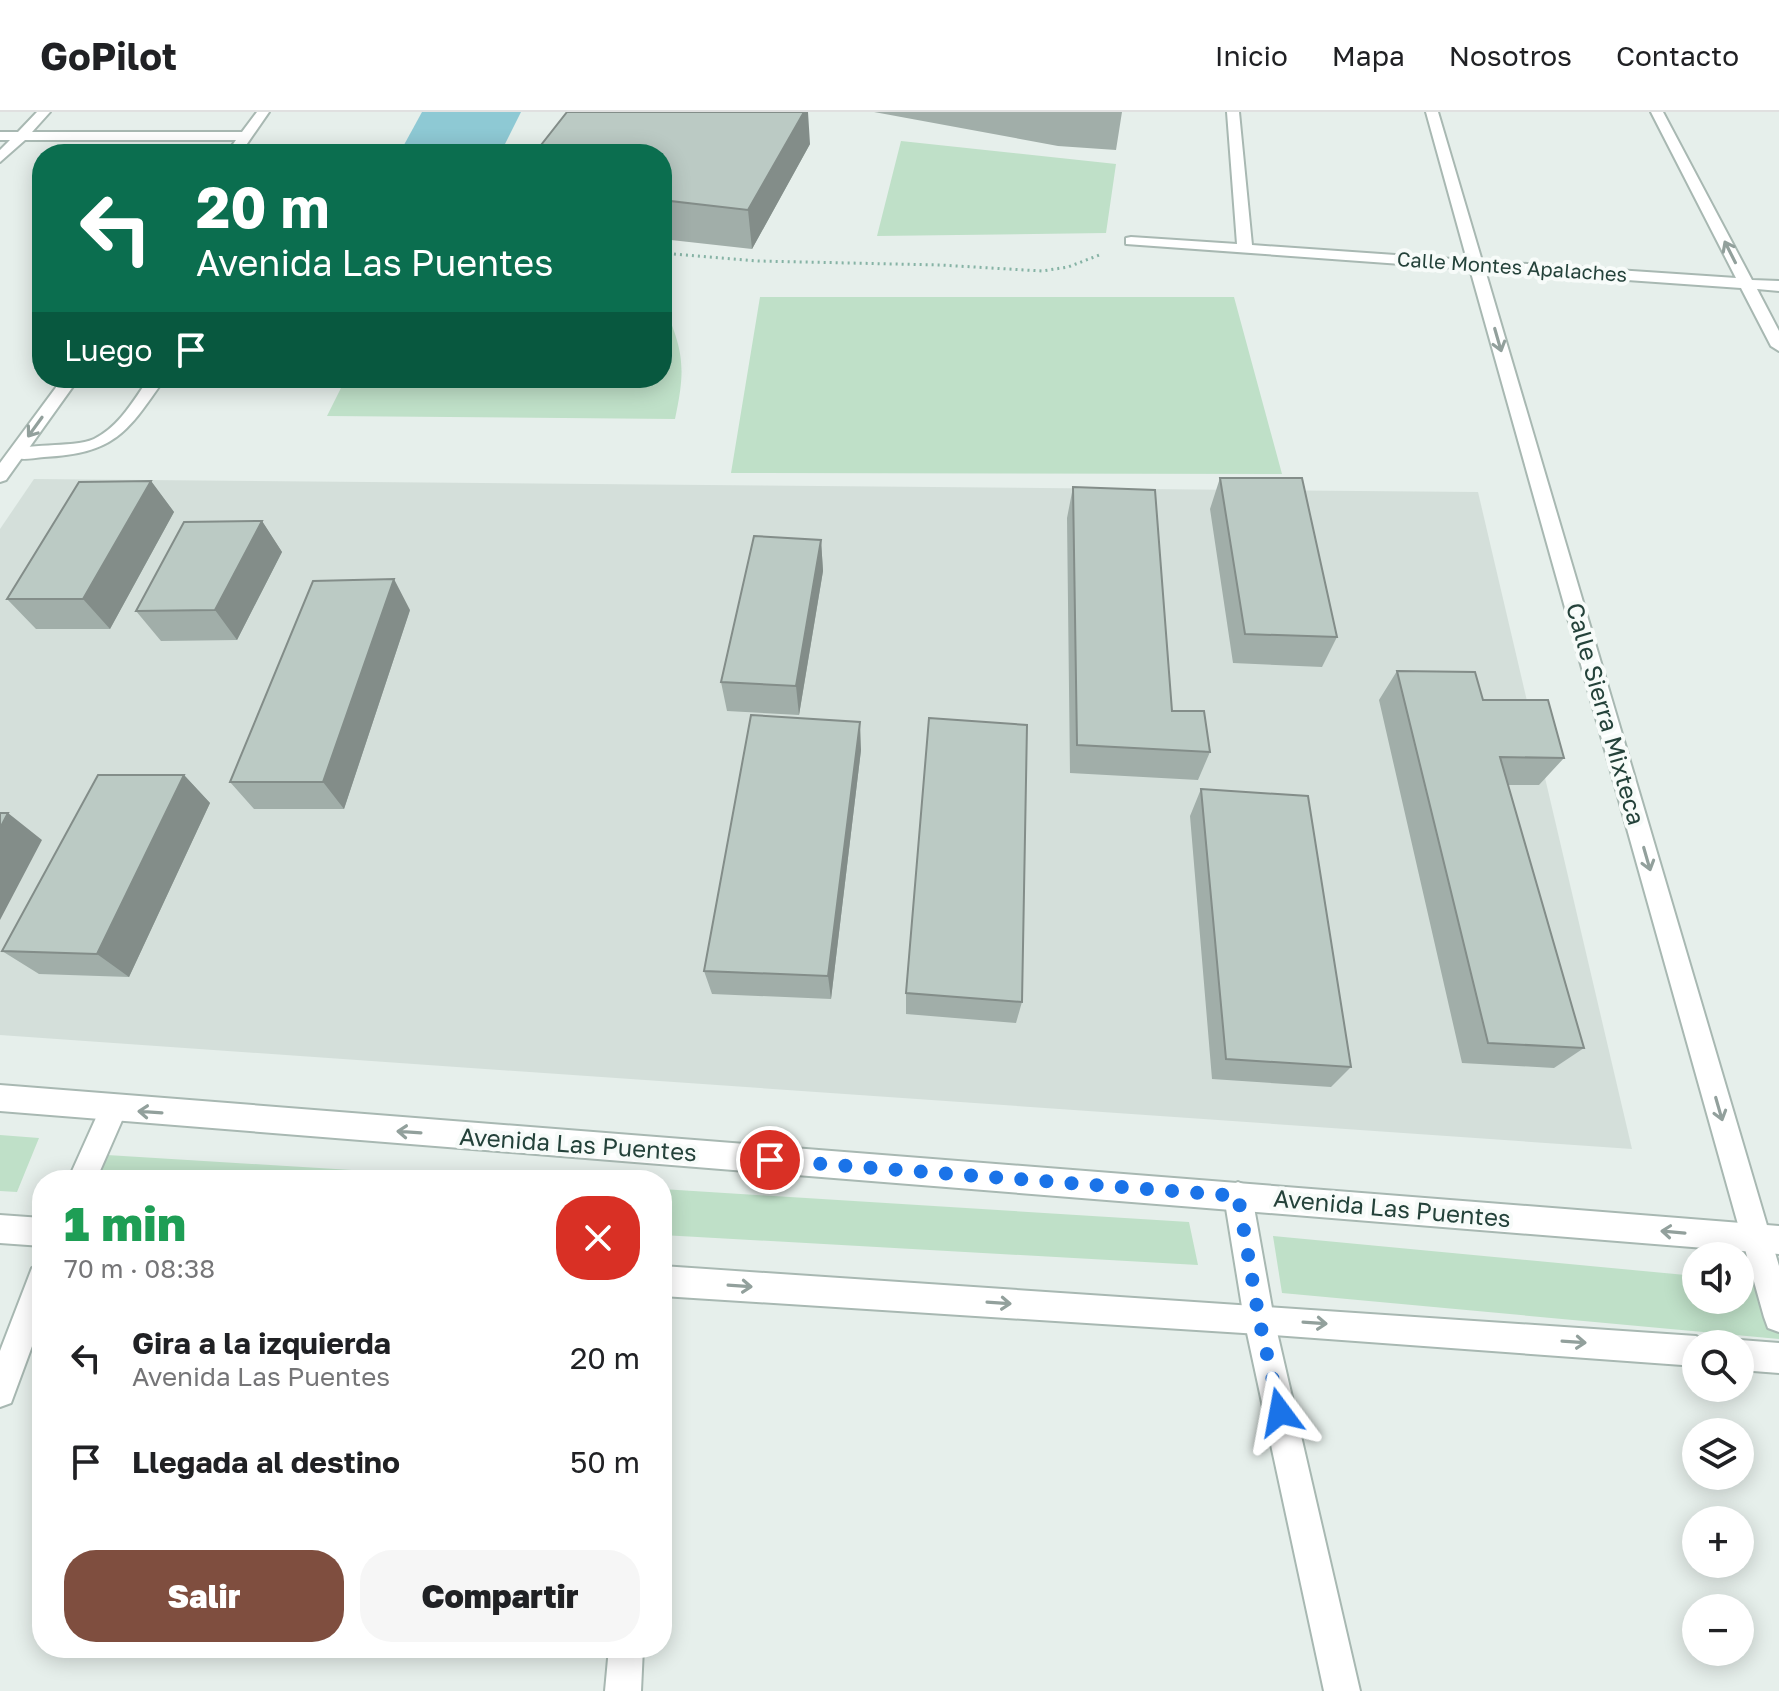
<!DOCTYPE html>
<html lang="es">
<head>
<meta charset="utf-8">
<style>
	:root { --surface:#fff; --page:#f6f6f6; --text:#202124; --muted:#757577; --line:#e0e0e0; --accent:#7f4e3f }
	body { margin:0; font-family:"Golos Text",sans-serif; background:var(--page); color:var(--text); height:100vh; display:flex; flex-direction:column; font-size:30px; white-space:nowrap }
	* { box-sizing:border-box; margin:0 }
	p { font-size:26px; color:var(--muted) }
	.icon { flex:none; width:44px; height:44px; fill:none; stroke:currentColor; stroke-width:2; stroke-linecap:round; stroke-linejoin:round }
	.map { position:relative; flex:1; overflow:hidden }
	.sheet { position:absolute; left:32px; top:1058px; width:640px; height:488px; display:flex; flex-direction:column; background:var(--surface); border-radius:32px; box-shadow:0 4px 20px #0003 }
	.sheet>* { flex:none }
	.guide { position:absolute; left:32px; top:32px; width:640px; height:244px; border-radius:32px; box-shadow:0 4px 20px #0003; background:#0b6e4f; color:#fff; overflow:hidden }
	.controls { position:absolute; left:1682px; top:1130px; display:grid; gap:16px }
	.controls a { display:grid; place-items:center; width:72px; height:72px; border-radius:50%; background:var(--surface); box-shadow:0 4px 20px #0003; font-size:40px }
	.pin { position:absolute; display:grid; place-items:center; width:68px; height:68px; color:#fff; margin:-34px; border:4px solid #fff; border-radius:50%; box-shadow:0 2px 8px #0007 }
	.me { position:absolute; width:88px; margin:-44px; rotate:347deg; stroke-linejoin:round; filter:drop-shadow(0 0 6px #0008) }
	.turn { display:flex; align-items:center; gap:28px; height:168px; padding:0 32px; font-size:36px }
	.turn .icon { width:104px; height:104px; stroke-width:2.5 }
	.turn b { display:block; font-size:56px; line-height:68px }
	.then { display:flex; align-items:center; height:76px; padding:0 32px; background:#0003; gap:16px; font-size:30px }
	.round { display:grid; place-items:center; flex:none; width:84px; height:84px; border-radius:32px; background:var(--page) }
	.head { display:flex; align-items:center; justify-content:space-between; height:136px; padding:0 32px }
	h1 { font-size:48px; font-weight:800; line-height:60px; color:#1e9e55 }
	.primary-button { display:flex; gap:16px; margin-top:auto; padding:16px 32px }
	.primary-button a { flex:1; height:92px; border-radius:32px; background:var(--accent); color:#fff; font-size:32px; font-weight:800; line-height:92px; text-align:center }
	.primary-button a+a { background:var(--page); color:var(--text) }
	ul { padding:0; list-style:none }
	li { display:flex; align-items:center; gap:24px; height:104px; padding:0 32px }
	li div { flex:1 }
	li b { display:block; font-size:30px }
	li em { font-style:normal }
	header { display:flex; align-items:center; gap:48px; box-sizing:border-box; height:112px; padding:0 40px; background:var(--surface); border-bottom:2px solid var(--line) }
	header strong { font-size:38px }
	nav { display:flex; gap:44px; margin-inline-start:auto; font-size:28px }
	.map>svg:first-child { display:block }
</style>
</head>
<body>
<header>
<strong>GoPilot</strong>
<nav><a>Inicio</a><a>Mapa</a><a>Nosotros</a><a>Contacto</a></nav>
</header>
<div class="map">
<svg width="1779" height="1579" viewBox="0 0 1779 1579">
	<rect width="100%" height="100%" fill="#e6efeb"/>
	<!-- built -->
	<path fill="#d4dfda" d="M 34,367 L 1478,380 L 1632,1037 L 0,923 L 0,417 Z"/>
	<!-- green -->
	<path fill="#bfe0c8" d="M 901,29 L 1116,52 L 1106,121 L 877,124 Z
		M 760,185 L 1234,185 L 1282,362 L 731,361 Z
		M 662,190 C 684,238 686,256 675,307 L 327,304 L 346,266 L 662,266 Z
		M 0,1023 L 39,1026 L 17,1080 L 0,1079 Z
		M 107,1043 L 514,1068 L 91,1068 Z
		M 662,1077 L 1189,1110 L 1198,1153 L 662,1123 Z
		M 1273,1124 L 1696,1164 L 1696,1188 L 1740,1188 L 1740,1168 L 1779,1171 L 1779,1227 L 1282,1181 Z"/>
	<!-- water -->
	<path fill="#8ec9d4" d="M 422,0 L 521,0 L 500,42 L 399,42 Z"/>
	<g fill="none" stroke-linecap="round" stroke-linejoin="round">
		<defs>
			<path id="service" d="M 149,266 L 165,266 C 127,321 115,341 44,345 C 32,346 17,350 8,342 C 22,329 72,337 94,327 C 119,315 134,288 149,266 Z"/>
			<path id="minor" d="M 37,0 L 50,0 L 32,20 L 242,20 L 257,0 L 269,0 L 240,42 L 226,42 L 236,28 L 25,28 L 0,50 L 0,38 L 10,28 L 0,28 L 0,20 L 18,20 Z
				M 1227,0 L 1239,0 L 1252,133 L 1467,148 L 1426,0 L 1438,0 L 1482,149 L 1736,166 L 1651,0 L 1663,0 L 1752,168 L 1779,169 L 1779,179 L 1757,177 L 1779,219 L 1779,239 L 1771,234 L 1741,176 L 1485,158 L 1779,1154 L 1779,1220 L 1768,1216 L 1764,1205 L 1470,157 L 1126,132 L 1126,126 L 1131,125 L 1237,132 Z
				M 63,266 L 79,266 L 6,368 L 0,370 L 0,351 Z
				M 114,984 L 124,988 L 127,997 L 96,1068 L 68,1068 L 104,988 Z
				M 1238,1070 L 1248,1074 L 1252,1084 L 1274,1207 L 1360,1579 L 1324,1579 L 1244,1207 L 1224,1084 L 1228,1074 Z
				M 42,1151 L 42,1207 L 11,1291 L 0,1295 L 0,1239 L 32,1156 Z
				M 609,1536 L 643,1536 L 641,1579 L 605,1579 Z"/>
			<path id="tertiary" d="M 0,973 L 1779,1114 L 1779,1142 L 0,999 Z
				M 0,1103 L 42,1106 L 42,1134 L 0,1131 Z
				M 662,1154 L 1696,1224 L 1708,1232 L 1696,1232 L 1696,1254 L 1259,1222 L 662,1184 Z
				M 1740,1228 L 1779,1231 L 1779,1261 L 1740,1258 L 1740,1232 L 1730,1232 Z"/>
		</defs>
		<!-- service casing -->
		<use href="#service" stroke="#a8b8b2" stroke-width="4"/>
		<!-- minor casing -->
		<use href="#minor" stroke="#a8b8b2" stroke-width="4"/>
		<!-- tertiary casing -->
		<use href="#tertiary" stroke="#a8b8b2" stroke-width="4"/>
		<!-- path -->
		<path stroke="#86b3a5" stroke-width="3" stroke-dasharray="2 4" stroke-linecap="butt" d="M 662,141 L 758,149 L 940,153 L 1042,159 L 1068,155 L 1102,142"/>
		<!-- service -->
		<use href="#service" fill="#fff" fill-rule="evenodd"/>
		<!-- minor -->
		<use href="#minor" fill="#fff" fill-rule="evenodd"/>
		<!-- tertiary -->
		<use href="#tertiary" fill="#fff" fill-rule="evenodd"/>
	</g>
	<!-- wall -->
	<path fill="#a1aea9" d="M 874,0 L 1122,0 L 1116,38 L 1058,34 Z
		M 810,32 L 752,137 L 662,127 L 662,42 Z
		M 1220,366 L 1337,525 L 1322,555 L 1233,551 L 1210,397 Z
		M 151,369 L 174,400 L 110,517 L 36,517 L 7,487 Z
		M 1073,375 L 1172,599 L 1210,640 L 1198,668 L 1070,661 L 1067,406 Z
		M 262,409 L 282,440 L 237,528 L 161,529 L 136,499 Z
		M 821,428 L 823,459 L 799,603 L 727,599 L 721,570 Z
		M 410,498 L 344,697 L 254,697 L 230,670 Z
		M 1397,559 L 1483,588 L 1564,646 L 1539,673 L 1508,673 L 1584,936 L 1554,956 L 1462,951 L 1379,588 Z
		M 861,638 L 831,887 L 712,882 L 704,859 Z
		M 184,663 L 210,691 L 129,865 L 39,862 L 2,839 Z
		M 1201,677 L 1351,955 L 1331,975 L 1212,967 L 1190,704 Z
		M 906,881 L 1022,890 L 1016,911 L 906,902 Z"/>
	<!-- shaded-wall -->
	<path fill="#838d89" d="M 804,0 L 808,0 L 810,32 L 752,137 L 748,98 Z
		M 151,369 L 174,400 L 110,517 L 83,487 Z
		M 262,409 L 282,440 L 237,528 L 215,498 Z
		M 821,428 L 823,459 L 799,603 L 796,574 Z
		M 394,467 L 410,498 L 344,697 L 323,670 Z
		M 860,610 L 861,638 L 831,887 L 828,864 Z
		M 184,663 L 210,691 L 129,865 L 97,842 Z
		M 8,701 L 42,728 L 0,808 L 0,716 Z"/>
	<!-- building -->
	<path fill="#bbcac4" stroke="#838d89" stroke-width="2" d="M 567,0 L 804,0 L 748,98 L 662,88 L 662,42 L 534,42 Z
		M 1220,366 L 1302,366 L 1337,525 L 1245,522 Z
		M 151,369 L 83,487 L 7,487 L 79,370 Z
		M 1073,375 L 1155,378 L 1172,599 L 1204,599 L 1210,640 L 1077,633 Z
		M 262,409 L 215,498 L 136,499 L 184,410 Z
		M 754,424 L 821,428 L 796,574 L 721,570 Z
		M 394,467 L 323,670 L 230,670 L 313,469 Z
		M 1397,559 L 1475,560 L 1483,588 L 1548,588 L 1564,646 L 1500,645 L 1584,936 L 1488,931 Z
		M 751,603 L 860,610 L 828,864 L 704,859 Z
		M 929,606 L 1027,613 L 1022,890 L 906,881 Z
		M 98,663 L 184,663 L 97,842 L 2,839 Z
		M 1201,677 L 1308,684 L 1351,955 L 1226,947 Z
		M 0,701 L 8,701 L 0,716 Z"/>
	<!-- one-way arrows -->
	<defs><path id="oneway-shaft" d="M-6 0H5M1.5-3L5.5 0L1.5 3" fill="none" stroke-width="1.6" stroke-linecap="round" stroke-linejoin="round" transform="scale(2)"/></defs>
	<g stroke="#92a09c">
		<use href="#oneway-shaft" transform="translate(1730 140) rotate(-117)"/>
		<use href="#oneway-shaft" transform="translate(1498 228) rotate(74)"/>
		<use href="#oneway-shaft" transform="translate(35 315) rotate(126)"/>
		<use href="#oneway-shaft" transform="translate(1647 747) rotate(74)"/>
		<use href="#oneway-shaft" transform="translate(1719 997) rotate(74)"/>
		<use href="#oneway-shaft" transform="translate(150 1000) rotate(-176)"/>
		<use href="#oneway-shaft" transform="translate(409 1020) rotate(-176)"/>
		<use href="#oneway-shaft" transform="translate(1673 1120) rotate(-175)"/>
		<use href="#oneway-shaft" transform="translate(740 1174) rotate(4)"/>
		<use href="#oneway-shaft" transform="translate(999 1191) rotate(4)"/>
		<use href="#oneway-shaft" transform="translate(1315 1211) rotate(4)"/>
		<use href="#oneway-shaft" transform="translate(1574 1230) rotate(4)"/>
	</g>
	<g fill="none" stroke-linecap="round" stroke-linejoin="round">
		<!-- route -->
		<path stroke="#1a73e8" stroke-width="14" stroke-dasharray="0 25.2" d="M 770,1048 L 1238,1084 L 1259,1207 L 1280,1300"/>
	</g>
	<g text-anchor="middle" stroke-width="8" stroke-linejoin="round" paint-order="stroke">
		<!-- far-street labels -->
		<g font-size="20" fill="#24423a" stroke="#f7fbf9">
			<text transform="translate(1512 155) rotate(4)" y="7">Calle Montes Apalaches</text>
		</g>
		<!-- street labels -->
		<g font-size="24" fill="#24423a" stroke="#f7fbf9">
			<text transform="translate(1605 602) rotate(74)" y="8">Calle Sierra Mixteca</text>
			<text transform="translate(578 1033) rotate(4)" y="8">Avenida Las Puentes</text>
			<text transform="translate(1392 1097) rotate(5)" y="8">Avenida Las Puentes</text>
		</g>
	</g>
</svg>
<div class="controls">
<a><svg class="icon" aria-label="sound" viewBox="0 0 24 24"><path d="M4 9h4l5-4v14l-5-4H4zM17 9q2 3 0 6"/></svg></a>
<a><svg class="icon" aria-label="search" viewBox="0 0 24 24"><circle cx="10" cy="10" r="6"/><path d="M15 15l6 6"/></svg></a>
<a><svg class="icon" aria-label="layers" viewBox="0 0 24 24"><path d="M12 4l9 5-9 5-9-5zM3 14l9 5 9-5"/></svg></a>
<a>+</a>
<a>−</a>
</div>
<div class="pin" style="left:770px;top:1048px;background:#d93025"><svg class="icon" aria-label="arrive" viewBox="0 0 24 24"><path d="M6 21V4h12l-3 4 3 4H6"/></svg></div>
<svg class="me" style="left:1280px;top:1300px" viewBox="-20 -20 40 40"><path d="M0-17L14 15 0 8-14 15z" fill="#1a73e8" stroke="#fff" stroke-width="4"/></svg>
<div class="guide">
<div class="turn"><svg class="icon" aria-label="left" viewBox="0 0 24 24"><path d="M17 20v-9H6M10 6l-5 5 5 5"/></svg><div><b>20 m</b>Avenida Las Puentes</div></div>
<div class="then">Luego<svg class="icon" aria-label="arrive" viewBox="0 0 24 24"><path d="M6 21V4h12l-3 4 3 4H6"/></svg></div>
</div>
<section class="sheet">
<div class="head"><div><h1>1 min</h1><p>70 m · 08:38</p></div><a class="round" style="background:#d93025;color:#fff"><svg class="icon" aria-label="close" viewBox="0 0 24 24"><path d="M6 6l12 12M18 6L6 18"/></svg></a></div>
<ul>
<li><svg class="icon" aria-label="left" viewBox="0 0 24 24"><path d="M17 20v-9H6M10 6l-5 5 5 5"/></svg><div><b>Gira a la izquierda</b><p>Avenida Las Puentes</p></div><em>20 m</em></li>
<li><svg class="icon" aria-label="arrive" viewBox="0 0 24 24"><path d="M6 21V4h12l-3 4 3 4H6"/></svg><div><b>Llegada al destino</b></div><em>50 m</em></li>
</ul>
<div class="primary-button"><a>Salir</a><a>Compartir</a></div>
</section>
</div>
</body>
</html>
